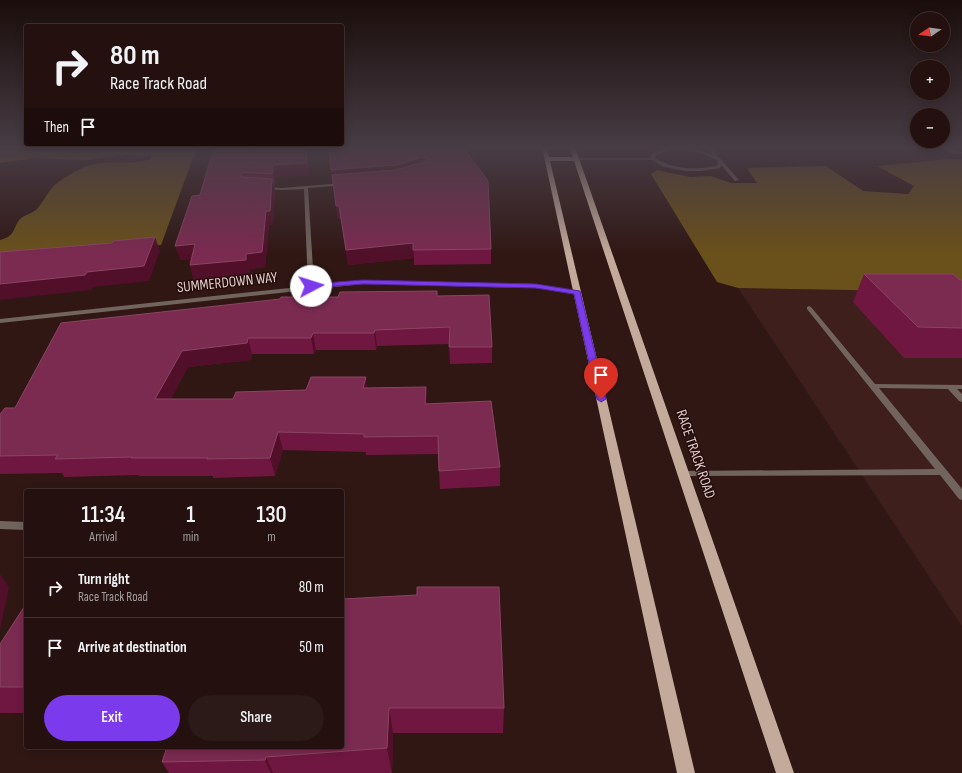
<!DOCTYPE html>
<html lang="en">
<head>
<meta charset="utf-8">
<style>
	:root { --surface:#24110f; --page:#2c1a18; --text:#f1f3f6; --muted:#a39d9e; --line:#41312f; --accent:#7c3aed }
	body { margin:0; font-family:"Sofia Sans Condensed",sans-serif; background:var(--page); color:var(--text); height:100vh; display:flex; flex-direction:column; font-size:15px; white-space:nowrap }
	* { box-sizing:border-box; margin:0 }
	p { font-size:13px; color:var(--muted) }
	.icon { flex:none; width:22px; height:22px; fill:none; stroke:currentColor; stroke-width:2; stroke-linecap:round; stroke-linejoin:round }
	.map { position:relative; flex:1; overflow:hidden }
	.side { position:absolute; left:24px; top:489px; width:320px; height:260px; display:flex; flex-direction:column; background:var(--surface); border-radius:4px; box-shadow:0 2px 10px #0003,0 0 0 1px var(--line) }
	.side>* { flex:none }
	.banner { position:absolute; left:24px; top:24px; width:320px; height:122px; border-radius:4px; box-shadow:0 2px 10px #0003,0 0 0 1px var(--line); background:#24110f; color:var(--text); overflow:hidden }
	.needle { width:26px; rotate:257deg }
	.fabs { position:absolute; left:910px; top:12px; display:grid; gap:8px }
	.fabs a { display:grid; place-items:center; width:40px; height:40px; border-radius:50%; background:var(--surface); box-shadow:0 2px 10px #0003,0 0 0 1px var(--line); font-size:20px }
	.pin { position:absolute; display:grid; place-items:center; width:34px; height:34px; color:#fff; margin:-41px -17px; border-radius:50% 50% 50% 0; rotate:-45deg; box-shadow:0 0 4px #0007 }
	.pin .icon { rotate:45deg }
	.me { position:absolute; width:44px; margin:-22px; rotate:85deg; stroke-linejoin:round; filter:drop-shadow(0 0 3px #0008) }
	.turn { display:flex; align-items:center; gap:14px; height:84px; padding:0 20px; font-size:18px }
	.turn .icon { width:52px; height:52px; stroke-width:2.5 }
	.turn b { display:block; font-size:28px; line-height:34px }
	.then { display:flex; align-items:center; height:38px; padding:0 20px; background:#0003; gap:8px; font-size:15px }
	.eta { display:flex; justify-content:space-evenly; align-items:center; height:68px; text-align:center }
	.eta b { font-size:24px; font-weight:600; line-height:28px }
	.button { display:flex; gap:8px; margin-top:auto; padding:8px 20px }
	.button a { flex:1; height:46px; border-radius:24px; background:var(--accent); color:#fff; font-size:16px; font-weight:600; line-height:46px; text-align:center }
	.button a+a { background:var(--page); color:var(--text) }
	ul { padding:0; list-style:none }
	li { display:flex; align-items:center; gap:12px; height:60px; padding:0 20px; border-top:1px solid var(--line) }
	li div { flex:1 }
	li b { display:block; font-size:15px }
	li em { font-style:normal }
	.map>svg:first-child { display:block }
</style>
</head>
<body>
<div class="map">
<svg width="962" height="773" viewBox="0 0 962 773">
	<rect width="100%" height="100%" fill="#301714"/>
	<!-- built -->
	<path fill="#3e1f1c" d="M 738,288 L 962,292 L 962,626 Z"/>
	<!-- forest -->
	<path fill="#6a501a" d="M 0,147 L 197,147 L 161,245 L 0,258 L 0,240 C 16,236 12,229 20,219 C 24,215 31,214 36,210 C 42,204 46,195 52,188 C 57,182 75,171 82,168 C 104,158 130,166 151,159 L 151,156 L 126,155 L 85,160 L 36,158 L 0,163 Z
		M 948,159 L 962,159 L 962,292 L 738,288 L 717,282 L 651,174 L 657,170 L 690,177 L 711,176 L 731,183 L 757,183 L 747,168 L 826,166 L 863,191 L 908,194 L 914,186 L 877,166 Z"/>
	<g fill="none" stroke-linecap="round" stroke-linejoin="round">
		<!-- lane -->
		<path fill="#70645d" fill-rule="evenodd" d="M 809,306 L 811,307 L 875,384 L 962,385 L 962,389 L 957,389 L 962,394 L 962,402 L 959,401 L 948,389 L 879,388 L 962,489 L 962,500 L 959,499 L 940,475 L 681,476 L 679,474 L 681,472 L 684,471 L 935,469 L 807,309 L 807,307 Z"/>
		<!-- street -->
		<path fill="#70645d" fill-rule="evenodd" d="M 668,147 L 686,147 L 712,154 L 706,147 L 710,147 L 739,180 L 735,181 L 721,165 L 720,168 L 701,171 L 686,171 L 664,167 L 652,160 L 576,160 L 574,159 L 576,158 L 651,158 L 651,154 L 659,150 ZM 677,149 L 695,151 L 717,160 L 718,164 L 716,166 C 693,170 676,170 655,158 L 655,156 L 662,152 Z
			M 940,147 C 947,147 954,151 962,152 L 962,154 L 952,153 Z
			M 344,183 L 346,184 L 346,185 L 308,188 L 314,285 L 363,280 L 536,284 L 578,291 L 581,293 L 578,295 L 536,288 L 363,284 L 0,323 L 0,319 L 308,286 L 304,189 L 282,190 L 264,189 L 262,188 L 264,187 L 282,188 Z
			M 0,521 L 26,522 L 26,530 L 0,529 Z"/>
		<!-- primary -->
		<path fill="#c3aa9b" fill-rule="evenodd" d="M 542,147 L 546,147 L 549,157 L 573,157 L 569,147 L 575,147 L 794,773 L 776,773 L 574,161 L 550,161 L 695,773 L 677,773 Z"/>
	</g>
	<!-- wall -->
	<path fill="#6f1741" d="M 214,147 L 307,147 L 309,175 L 275,177 L 275,186 L 274,186 L 275,191 L 273,225 L 269,225 L 265,267 L 250,269 L 249,274 L 194,280 L 190,265 L 191,259 L 180,260 Z
		M 328,147 L 463,147 L 491,249 L 491,264 L 414,265 L 414,258 L 348,265 L 341,219 L 338,219 Z
		M 864,274 L 962,280 L 962,358 L 904,358 L 853,302 Z
		M 438,296 L 492,347 L 492,363 L 450,364 L 449,344 L 377,346 L 376,350 L 316,350 L 314,354 L 252,354 L 251,360 L 188,367 L 171,399 L 233,399 L 306,390 L 367,388 L 427,404 L 500,467 L 500,486 L 440,489 L 438,454 L 366,455 L 366,452 L 283,450 L 275,476 L 213,478 L 213,476 L 139,476 L 138,475 L 64,477 L 62,473 L 0,474 L 0,414 L 15,408 L 338,297 Z
		M 342,599 L 504,708 L 503,733 L 393,733 L 392,773 L 169,773 L 162,762 Z
		M 26,604 L 26,713 L 0,713 L 0,687 Z"/>
	<!-- shaded-wall -->
	<path fill="#510f29" d="M 306,147 L 307,147 L 309,175 L 275,177 L 275,186 L 273,174 L 273,165 Z
		M 422,157 L 423,169 L 333,183 L 331,170 Z
		M 272,179 L 275,191 L 273,225 L 269,225 L 265,267 L 250,269 L 249,274 L 194,280 L 190,265 L 246,254 Z
		M 336,206 L 339,206 L 341,219 L 338,219 Z
		M 155,237 L 160,251 L 149,281 L 93,287 L 91,290 L 0,300 L 0,284 L 87,272 Z
		M 413,243 L 414,258 L 348,265 L 346,250 Z
		M 195,244 L 200,259 L 180,260 L 175,246 Z
		M 375,330 L 377,346 L 376,350 L 374,333 Z
		M 313,333 L 316,350 L 314,354 L 311,338 Z
		M 248,338 L 252,354 L 251,360 L 188,367 L 162,416 L 155,399 L 182,351 Z
		M 366,377 L 368,395 L 363,388 Z
		M 426,387 L 427,404 L 425,404 Z
		M 278,432 L 283,450 L 275,476 L 270,458 Z
		M 0,574 L 9,587 L 0,630 Z
		M 389,708 L 393,733 L 392,773 L 387,748 Z
		M 266,757 L 273,773 L 271,773 L 265,760 Z"/>
	<!-- building -->
	<path fill="#7b2a50" stroke="#8b4463" d="M 214,147 L 306,147 L 307,163 L 273,165 L 273,174 L 242,172 L 241,174 L 242,177 L 272,179 L 270,211 L 266,211 L 262,252 L 246,254 L 246,260 L 190,265 L 195,244 L 175,246 L 192,196 L 200,195 Z
		M 328,147 L 463,147 L 488,181 L 491,249 L 413,250 L 413,243 L 346,250 L 339,206 L 336,206 L 332,175 L 396,170 L 427,161 L 428,158 L 422,157 L 396,165 L 331,170 Z
		M 155,237 L 144,266 L 87,272 L 85,275 L 0,284 L 0,252 L 112,243 L 113,241 Z
		M 864,274 L 953,274 L 960,280 L 962,280 L 962,328 L 918,327 Z
		M 437,291 L 437,296 L 489,295 L 492,347 L 449,347 L 450,327 L 375,330 L 374,333 L 313,333 L 311,338 L 248,338 L 247,343 L 182,351 L 155,399 L 233,399 L 236,392 L 306,390 L 311,377 L 366,377 L 363,388 L 426,387 L 425,404 L 491,401 L 500,467 L 439,471 L 438,436 L 364,437 L 364,434 L 278,432 L 270,458 L 207,459 L 208,458 L 131,458 L 132,457 L 55,459 L 58,455 L 0,456 L 0,414 L 5,408 L 15,408 L 61,323 L 226,305 L 280,299 L 281,297 L 338,297 L 340,292 Z
		M 417,587 L 499,587 L 504,708 L 389,708 L 387,748 L 266,757 L 265,760 L 162,762 L 167,747 L 342,747 L 342,599 L 417,595 Z
		M 26,604 L 26,687 L 0,687 L 0,644 Z"/>
	<!-- sky -->
	<linearGradient id="sky" x2="0" y2="1"><stop stop-color="#1a0d0b"/><stop offset="0.58" stop-color="#483c45"/><stop offset="1" stop-color="#483c45" stop-opacity="0"/></linearGradient>
	<rect width="962" height="255" fill="url(#sky)"/>
	<!-- route -->
	<path fill="#7c3aed" stroke="#51269a" d="M 363,280 L 536,284 L 580,291 L 606,399 L 601,402 L 597,399 L 574,294 L 536,288 L 363,284 L 311,288 L 308,286 L 311,284 Z"/>
	<g text-anchor="middle" stroke-width="3" stroke-linejoin="round" paint-order="stroke">
		<!-- street labels -->
		<g font-size="15" fill="#dfccca" stroke="#260d0b">
			<text transform="translate(227 282) rotate(-6)" y="5">SUMMERDOWN WAY</text>
			<text transform="translate(696 454) rotate(71)" y="5">RACE TRACK ROAD</text>
		</g>
	</g>
</svg>
<div class="fabs">
<a><svg class="needle" viewBox="-14 -14 28 28"><path d="M0-13l5 13h-10z" fill="#e53935"/><path d="M0 13l5-13h-10z" fill="#a39d9e"/></svg></a>
<a>+</a>
<a>−</a>
</div>
<div class="pin" style="left:601px;top:399px;background:#d93025"><svg class="icon" aria-label="arrive" viewBox="0 0 24 24"><path d="M6 21V4h12l-3 4 3 4H6"/></svg></div>
<svg class="me" style="left:311px;top:286px" viewBox="-20 -20 40 40"><circle r="19" fill="#fff"/><path d="M0-13L10 11 0 6-10 11z" fill="#7c3aed"/></svg>
<div class="banner">
<div class="turn"><svg class="icon" aria-label="right" viewBox="0 0 24 24"><path d="M7 20v-9h11M14 6l5 5-5 5"/></svg><div><b>80 m</b>Race Track Road</div></div>
<div class="then">Then<svg class="icon" aria-label="arrive" viewBox="0 0 24 24"><path d="M6 21V4h12l-3 4 3 4H6"/></svg></div>
</div>
<section class="side">
<div class="eta">
<div><b>11:34</b><p>Arrival</p></div>
<div><b>1</b><p>min</p></div>
<div><b>130</b><p>m</p></div>
</div>
<ul>
<li><svg class="icon" aria-label="right" viewBox="0 0 24 24"><path d="M7 20v-9h11M14 6l5 5-5 5"/></svg><div><b>Turn right</b><p>Race Track Road</p></div><em>80 m</em></li>
<li><svg class="icon" aria-label="arrive" viewBox="0 0 24 24"><path d="M6 21V4h12l-3 4 3 4H6"/></svg><div><b>Arrive at destination</b></div><em>50 m</em></li>
</ul>
<div class="button"><a>Exit</a><a>Share</a></div>
</section>
</div>
</body>
</html>
